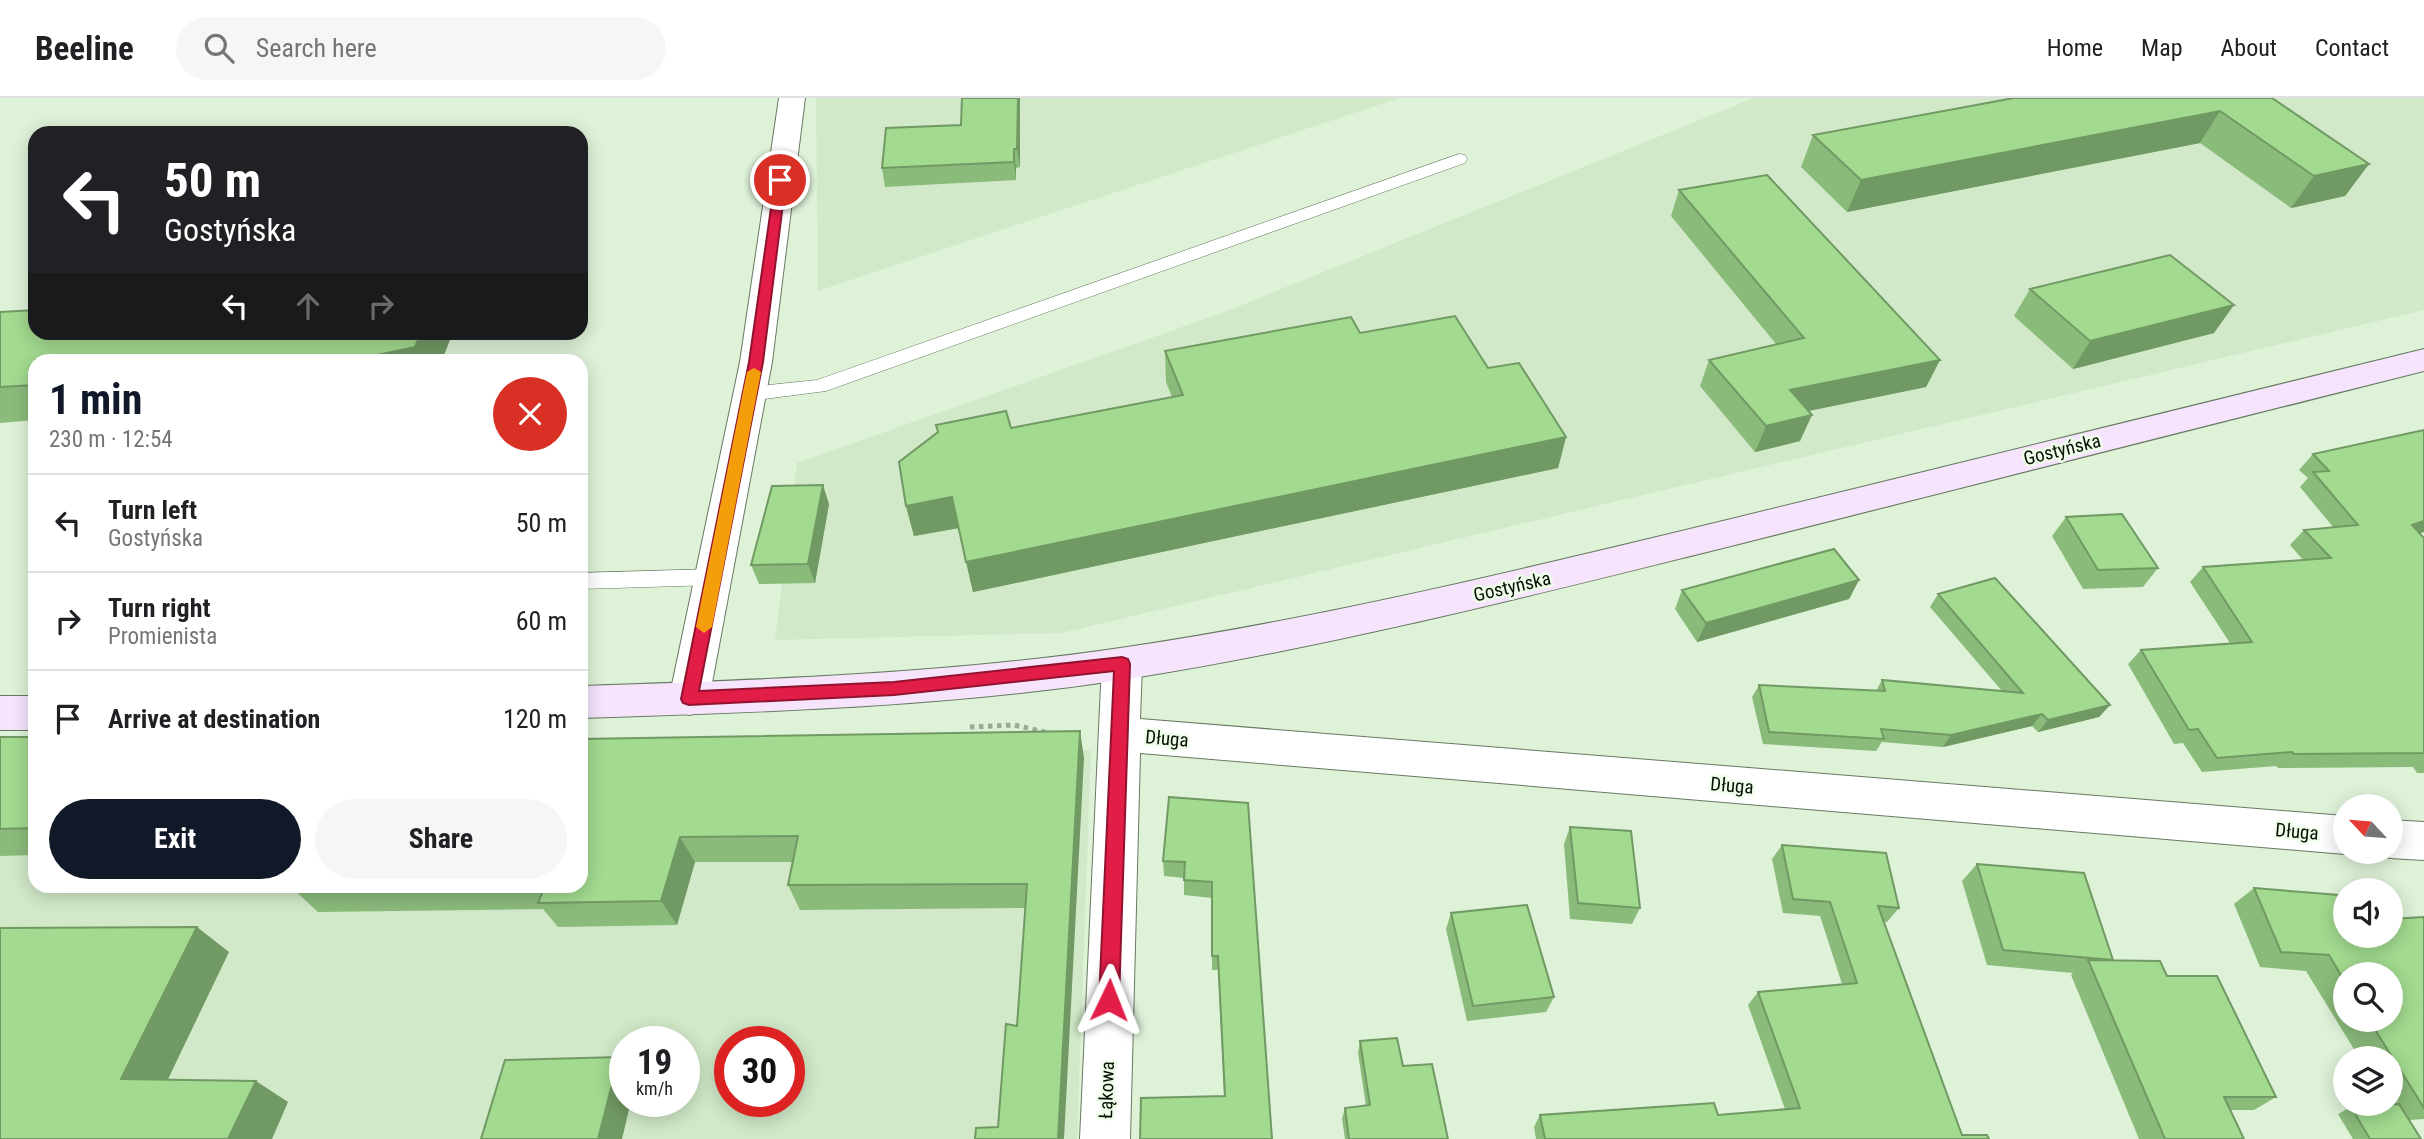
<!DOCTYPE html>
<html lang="en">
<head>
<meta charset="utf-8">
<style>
	:root { --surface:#fff; --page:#f6f6f6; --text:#202124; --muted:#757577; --line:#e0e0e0; --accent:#111827 }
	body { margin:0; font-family:"Roboto Condensed",sans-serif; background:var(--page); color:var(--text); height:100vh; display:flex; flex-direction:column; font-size:26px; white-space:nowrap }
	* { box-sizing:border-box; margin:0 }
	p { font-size:23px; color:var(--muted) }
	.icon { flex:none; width:38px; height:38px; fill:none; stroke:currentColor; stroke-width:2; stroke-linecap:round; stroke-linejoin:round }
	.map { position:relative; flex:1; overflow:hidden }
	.side { position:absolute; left:28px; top:256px; width:560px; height:539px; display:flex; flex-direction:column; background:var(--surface); border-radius:21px; box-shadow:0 4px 18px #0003 }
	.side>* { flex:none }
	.top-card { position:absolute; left:28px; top:28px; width:560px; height:214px; border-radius:21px; box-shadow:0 4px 18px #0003; background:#202124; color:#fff; overflow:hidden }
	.needle { width:46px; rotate:296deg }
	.tools { position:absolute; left:2333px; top:696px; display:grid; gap:14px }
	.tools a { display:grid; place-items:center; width:70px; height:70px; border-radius:50%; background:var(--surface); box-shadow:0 4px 18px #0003; font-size:35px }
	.speed { position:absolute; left:609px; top:928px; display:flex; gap:14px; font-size:35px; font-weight:700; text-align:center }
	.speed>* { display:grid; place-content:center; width:91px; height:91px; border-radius:50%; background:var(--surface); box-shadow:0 4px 18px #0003; line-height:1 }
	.speed small { font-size:18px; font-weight:400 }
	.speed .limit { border:10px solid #d22; background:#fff; color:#111 }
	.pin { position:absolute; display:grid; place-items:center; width:60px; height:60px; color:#fff; margin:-30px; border:4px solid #fff; border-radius:50%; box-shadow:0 2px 7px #0007 }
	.me { position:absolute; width:77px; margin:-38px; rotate:2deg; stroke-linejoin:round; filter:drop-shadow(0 0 5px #0008) }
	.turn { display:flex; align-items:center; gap:24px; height:147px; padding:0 21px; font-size:32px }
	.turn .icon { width:91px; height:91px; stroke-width:2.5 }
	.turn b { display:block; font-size:49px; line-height:60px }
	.lanes { display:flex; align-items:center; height:66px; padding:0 21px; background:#0003; justify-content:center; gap:35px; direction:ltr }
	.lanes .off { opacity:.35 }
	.round { display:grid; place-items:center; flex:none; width:74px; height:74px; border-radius:37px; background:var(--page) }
	.summary { display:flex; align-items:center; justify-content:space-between; height:119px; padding:0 21px }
	h1 { font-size:42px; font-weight:700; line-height:52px; color:var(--accent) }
	.cta { display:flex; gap:14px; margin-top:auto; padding:14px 21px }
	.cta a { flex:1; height:80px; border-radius:42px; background:var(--accent); color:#fff; font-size:28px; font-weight:700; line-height:80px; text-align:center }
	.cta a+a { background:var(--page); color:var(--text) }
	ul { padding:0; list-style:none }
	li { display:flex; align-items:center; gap:21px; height:98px; padding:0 21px; border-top:2px solid var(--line) }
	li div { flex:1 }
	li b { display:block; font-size:26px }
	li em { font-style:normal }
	header { display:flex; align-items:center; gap:42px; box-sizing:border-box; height:98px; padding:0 35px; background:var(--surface); border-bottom:2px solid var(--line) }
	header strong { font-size:33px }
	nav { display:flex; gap:38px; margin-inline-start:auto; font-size:24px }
	.search { width:490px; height:63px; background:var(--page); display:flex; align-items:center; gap:18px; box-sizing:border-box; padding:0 24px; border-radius:38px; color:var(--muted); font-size:26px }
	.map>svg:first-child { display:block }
</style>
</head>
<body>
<header>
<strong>Beeline</strong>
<div class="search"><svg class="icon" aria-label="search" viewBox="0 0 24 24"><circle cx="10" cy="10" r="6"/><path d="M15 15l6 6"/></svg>Search here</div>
<nav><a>Home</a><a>Map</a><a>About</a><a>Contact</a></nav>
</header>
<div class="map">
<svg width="2424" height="1041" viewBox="0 0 2424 1041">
	<rect width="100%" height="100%" fill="#def2d8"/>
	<!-- built -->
	<path fill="#d1e9c8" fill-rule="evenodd" d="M 816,0 L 1399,0 L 818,193 Z
		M 1754,0 L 2424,0 L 2424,212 L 1061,535 L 775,542 L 797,365 L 1222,215 Z
		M 1042,646 L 1091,653 L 1077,1041 L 0,1041 L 0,663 L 35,662 L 35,788 L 581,788 ZM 625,943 L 684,943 L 684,1003 L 625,1003 ZM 730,943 L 789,943 L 789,1003 L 730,1003 Z"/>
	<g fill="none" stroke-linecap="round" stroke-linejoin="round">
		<defs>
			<path id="lane" d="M 1459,56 L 1465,57 L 1467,61 L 1465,65 L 826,293 L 749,303 L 742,301 L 739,296 L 742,291 L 749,289 L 817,282 Z
				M 714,471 L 722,473 L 725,479 L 722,485 L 714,487 L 581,491 L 581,475 Z"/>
			<path id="street" d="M 779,0 L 805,0 L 772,264 L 709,601 L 703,613 L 689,617 L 675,613 L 669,601 L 740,264 Z
				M 1122,550 L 1136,555 L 1142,566 L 1140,621 L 2345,718 L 2345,754 L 2350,754 L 2345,756 L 1140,655 L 1130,1041 L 1080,1041 L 1102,566 L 1108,555 Z
				M 2390,722 L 2424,724 L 2424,762 L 2390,760 L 2375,755 L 2390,754 Z"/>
			<path id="secondary" d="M 2424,251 L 2424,273 C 2192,331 1960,390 1727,449 C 1529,498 1330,549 1127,581 C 947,609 764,614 581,620 L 581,588 C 763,582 946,576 1127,549 C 1329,519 1528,470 1727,422 C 1959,365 2192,308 2424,251 Z
				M 0,598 L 35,598 L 35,632 L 0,632 Z"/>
		</defs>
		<!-- lane casing -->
		<use href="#lane" stroke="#677961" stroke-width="1"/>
		<!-- street casing -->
		<use href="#street" stroke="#677961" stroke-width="2"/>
		<!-- secondary casing -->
		<use href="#secondary" stroke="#677961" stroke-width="2"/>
		<!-- path -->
		<path stroke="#9aaa95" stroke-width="5" stroke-dasharray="4.5 4.5" stroke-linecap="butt" d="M 970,629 L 1014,627 L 1045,634"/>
		<!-- lane -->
		<use href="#lane" fill="#fff" fill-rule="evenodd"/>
		<!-- street -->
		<use href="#street" fill="#fff" fill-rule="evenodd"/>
		<!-- secondary -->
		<use href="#secondary" fill="#f5e4fc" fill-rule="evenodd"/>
	</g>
	<!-- wall -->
	<path fill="#8bbb7b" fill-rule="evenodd" d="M 962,0 L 1020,0 L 1020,69 L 1016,70 L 1016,82 L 885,89 L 882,70 L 961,27 Z
		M 2272,0 L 2369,66 L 2345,98 L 2291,110 L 2200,45 L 1847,114 L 1801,69 L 1813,37 Z
		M 1679,92 L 1940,262 L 1926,289 L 1808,313 L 1800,343 L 1755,354 L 1700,288 L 1709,262 L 1776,246 L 1671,118 Z
		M 2030,191 L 2214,235 L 2073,271 L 2014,218 Z
		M 0,214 L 35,234 L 453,234 L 442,262 L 35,262 L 35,322 L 0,325 Z
		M 1360,235 L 1488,270 L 1566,339 L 1558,370 L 973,494 L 959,430 L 914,438 L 906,408 L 1011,330 L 1172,299 L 1166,284 L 1165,253 Z
		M 2424,332 L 2424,434 L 2420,435 L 2424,440 L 2424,675 L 2417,675 L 2413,669 L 2278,670 L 2276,668 L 2202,674 L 2183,645 L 2174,646 L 2128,566 L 2141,552 L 2230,545 L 2190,484 L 2203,469 L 2303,462 L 2290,447 L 2304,432 L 2333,429 L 2300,389 L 2308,380 L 2299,372 L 2313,356 Z
		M 829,406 L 815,485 L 759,486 L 751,467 Z
		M 2066,419 L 2158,470 L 2143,489 L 2083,491 L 2052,438 Z
		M 1859,482 L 1849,501 L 1697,544 L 1675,511 L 1682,492 Z
		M 1938,496 L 2110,607 L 2099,619 L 2038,634 L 2032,628 L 1943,649 L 1882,644 L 1876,653 L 1763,646 L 1752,599 L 1759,587 L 1876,593 L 1882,582 L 2002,593 L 1930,509 Z
		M 0,639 L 35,639 L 35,757 L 0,758 Z
		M 581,641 L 1084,660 L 998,1029 L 1017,928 L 1025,810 L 800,812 L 788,787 L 793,764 L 695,764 L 677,827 L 558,829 L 543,811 L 318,814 L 291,789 L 292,788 L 581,788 Z
		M 1248,705 L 1272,1041 L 1224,998 L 1218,872 L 1212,872 L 1212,800 L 1184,797 L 1184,780 L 1164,778 L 1163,763 Z
		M 1570,729 L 1640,810 L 1632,826 L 1570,821 L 1564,746 Z
		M 1782,747 L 1899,810 L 1887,824 L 1884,824 L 1962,1037 L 1989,1041 L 1536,1041 L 1534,1029 L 1540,1017 L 1718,1017 L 1785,1011 L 1748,907 L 1758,894 L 1842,886 L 1820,818 L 1783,815 L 1772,761 Z
		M 1977,766 L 2113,862 L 2167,878 L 2276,999 L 2254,1012 L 2230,1012 L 2244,1041 L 2139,1041 L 2071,877 L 2073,875 L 1987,867 L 1962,783 Z
		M 2254,790 L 2345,838 L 2424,819 L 2424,1021 L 2409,1022 L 2421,1041 L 2353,1041 L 2338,1016 L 2351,1009 L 2390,1006 L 2390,961 L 2360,961 L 2306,873 L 2260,869 L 2234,806 ZM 2345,877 L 2390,922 L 2345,922 Z
		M 1451,815 L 1554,899 L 1546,914 L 1467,923 L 1446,831 Z
		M 1360,943 L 1403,968 L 1448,1041 L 1345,1041 L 1342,1021 L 1345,1010 L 1366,1008 L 1358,955 Z"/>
	<!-- shaded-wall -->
	<path fill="#719964" d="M 1018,0 L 1020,0 L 1020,69 L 1017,51 Z
		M 2220,13 L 2200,45 L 1847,114 L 1861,82 Z
		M 1014,51 L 1016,70 L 1016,82 L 1014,64 Z
		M 2369,66 L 2345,98 L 2291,110 L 2314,78 Z
		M 2234,207 L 2214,235 L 2073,271 L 2090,243 Z
		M 421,234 L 453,234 L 442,262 L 354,262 Z
		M 1940,262 L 1926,289 L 1779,319 L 1790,292 Z
		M 1812,317 L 1800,343 L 1755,354 L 1766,328 Z
		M 1566,339 L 1558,370 L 973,494 L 966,464 Z
		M 823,387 L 829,406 L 815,485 L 808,466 Z
		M 952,399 L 959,430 L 914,438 L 906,408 Z
		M 2424,423 L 2424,434 L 2397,442 L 2412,427 Z
		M 1859,482 L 1849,501 L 1697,544 L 1706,525 Z
		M 2110,607 L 2099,619 L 2038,634 L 2048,622 Z
		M 2042,616 L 2032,628 L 1943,649 L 1951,637 Z
		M 1080,633 L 1084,660 L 1064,1041 L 1058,1041 Z
		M 680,739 L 695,764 L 677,827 L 661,803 Z
		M 197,829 L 229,854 L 158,1002 L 121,981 Z
		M 619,959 L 625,965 L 625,1003 L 631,1003 L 622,1041 L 598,1041 Z
		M 256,983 L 288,1004 L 272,1041 L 228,1041 Z"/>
	<!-- building -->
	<path fill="#a2da8f" stroke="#719964" stroke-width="2" d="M 962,0 L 1018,0 L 1017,51 L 1014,51 L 1014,64 L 882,70 L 886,30 L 961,27 Z
		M 2014,0 L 2272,0 L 2369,66 L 2314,78 L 2220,13 L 1861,82 L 1813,37 Z
		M 1767,77 L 1940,262 L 1790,292 L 1812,317 L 1766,328 L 1709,262 L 1804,240 L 1679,92 Z
		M 2170,157 L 2234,207 L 2090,243 L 2030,191 Z
		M 35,212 L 35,234 L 421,234 L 415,249 L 354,262 L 35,262 L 35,287 L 0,289 L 0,214 Z
		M 1455,218 L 1488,270 L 1519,265 L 1566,339 L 966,464 L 952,399 L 906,408 L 899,364 L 938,334 L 936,327 L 1006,313 L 1011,330 L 1183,297 L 1165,253 L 1351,219 L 1360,235 Z
		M 2424,332 L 2424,423 L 2412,427 L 2424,440 L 2424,655 L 2294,656 L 2292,654 L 2217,660 L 2198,631 L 2189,632 L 2141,552 L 2252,544 L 2203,469 L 2331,460 L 2304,432 L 2358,427 L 2313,374 L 2329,373 L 2313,356 Z
		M 823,387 L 808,466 L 751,467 L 772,388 Z
		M 2122,416 L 2158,470 L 2098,472 L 2066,419 Z
		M 1834,451 L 1859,482 L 1706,525 L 1682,492 Z
		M 1995,480 L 2110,607 L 2048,622 L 2042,616 L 1951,637 L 1881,631 L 1884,641 L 1769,634 L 1759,587 L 1885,593 L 1882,582 L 2023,595 L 1938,496 Z
		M 1080,633 L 1058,1041 L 975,1041 L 976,1030 L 998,1029 L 1006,926 L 1017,928 L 1027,786 L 788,787 L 798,738 L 680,739 L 661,803 L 538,805 L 545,788 L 581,788 L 581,641 Z
		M 0,639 L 35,639 L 35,730 L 0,731 Z
		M 1169,699 L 1248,705 L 1272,1041 L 1140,1041 L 1141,1000 L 1225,998 L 1218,858 L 1212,858 L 1212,784 L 1184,782 L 1185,764 L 1163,763 Z
		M 1570,729 L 1631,733 L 1640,810 L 1578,805 Z
		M 1782,747 L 1886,755 L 1899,810 L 1878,808 L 1962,1037 L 1987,1037 L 1989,1041 L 1545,1041 L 1540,1017 L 1714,1005 L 1718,1017 L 1800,1010 L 1758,894 L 1857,885 L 1830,804 L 1793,801 Z
		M 1977,766 L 2084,775 L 2113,862 L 2003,852 Z
		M 292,788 L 413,788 L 291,789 Z
		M 2254,790 L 2339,797 L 2345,805 L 2345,838 L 2390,838 L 2390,821 L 2424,819 L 2424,1010 L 2369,922 L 2390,922 L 2390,877 L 2345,877 L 2345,884 L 2329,857 L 2281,854 Z
		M 1527,807 L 1554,899 L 1473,908 L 1451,815 Z
		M 197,829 L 121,981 L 256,983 L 228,1041 L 0,1041 L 0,830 Z
		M 2088,862 L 2160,863 L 2167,878 L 2217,878 L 2276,999 L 2224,999 L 2244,1041 L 2165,1041 Z
		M 1397,940 L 1403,968 L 1432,966 L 1448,1041 L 1349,1041 L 1345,1010 L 1370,1007 L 1360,943 Z
		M 619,959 L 598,1041 L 481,1041 L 505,962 Z
		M 2399,1006 L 2421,1041 L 2370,1041 L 2351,1009 Z"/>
	<!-- route -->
	<path fill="#e11d48" stroke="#92132f" stroke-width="2" d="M 780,79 L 786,82 L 763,264 L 699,593 L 894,584 L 1122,559 L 1128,561 L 1130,566 L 1119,902 L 1116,909 L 1109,912 L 1102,909 L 1099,902 L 1114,573 L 894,597 L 689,607 L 683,605 L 681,601 L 749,264 L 775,82 Z"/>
	<!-- slow -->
	<path fill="#f59e0b" d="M 754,270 L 761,274 L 712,529 L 704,535 L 696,529 L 747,274 Z"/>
	<g text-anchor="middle" stroke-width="5" stroke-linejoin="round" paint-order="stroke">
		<!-- street labels -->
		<g font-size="19" fill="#090f07" stroke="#eefee9">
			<text transform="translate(2062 351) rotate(-14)" y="7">Gostyńska</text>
			<text transform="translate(1512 488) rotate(-13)" y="7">Gostyńska</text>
			<text transform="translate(1167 640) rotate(5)" y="7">Długa</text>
			<text transform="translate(1732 687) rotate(5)" y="7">Długa</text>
			<text transform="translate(2297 733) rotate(5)" y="7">Długa</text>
			<text transform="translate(1106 992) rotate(-88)" y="7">Łąkowa</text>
		</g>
	</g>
</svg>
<div class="tools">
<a><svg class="needle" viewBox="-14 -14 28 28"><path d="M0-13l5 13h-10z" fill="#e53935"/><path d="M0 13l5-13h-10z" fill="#757577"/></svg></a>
<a><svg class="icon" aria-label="sound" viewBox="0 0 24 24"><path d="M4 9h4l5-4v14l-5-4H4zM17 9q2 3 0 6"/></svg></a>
<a><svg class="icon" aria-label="search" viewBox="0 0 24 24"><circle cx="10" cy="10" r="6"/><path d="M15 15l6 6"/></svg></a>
<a><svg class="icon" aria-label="layers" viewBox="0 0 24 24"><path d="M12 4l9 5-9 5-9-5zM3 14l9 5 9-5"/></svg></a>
</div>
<div class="speed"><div>19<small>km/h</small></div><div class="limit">30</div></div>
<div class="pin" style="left:780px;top:82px;background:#d93025"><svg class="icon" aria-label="arrive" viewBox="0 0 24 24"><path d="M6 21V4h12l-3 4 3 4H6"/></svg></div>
<svg class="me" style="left:1109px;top:902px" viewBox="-20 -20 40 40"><path d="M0-17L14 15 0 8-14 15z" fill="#e11d48" stroke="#fff" stroke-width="4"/></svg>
<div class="top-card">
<div class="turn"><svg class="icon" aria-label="left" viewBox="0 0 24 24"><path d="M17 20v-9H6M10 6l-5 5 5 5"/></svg><div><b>50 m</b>Gostyńska</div></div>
<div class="lanes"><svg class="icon" aria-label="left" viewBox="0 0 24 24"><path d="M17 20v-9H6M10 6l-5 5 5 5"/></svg><svg class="icon off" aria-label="ahead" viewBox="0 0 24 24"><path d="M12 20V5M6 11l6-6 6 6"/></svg><svg class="icon off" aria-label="right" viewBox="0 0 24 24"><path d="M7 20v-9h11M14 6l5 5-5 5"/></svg></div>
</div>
<section class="side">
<div class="summary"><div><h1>1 min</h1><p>230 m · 12:54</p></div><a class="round" style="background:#d93025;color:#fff"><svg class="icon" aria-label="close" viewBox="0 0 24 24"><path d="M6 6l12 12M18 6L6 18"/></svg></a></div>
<ul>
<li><svg class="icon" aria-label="left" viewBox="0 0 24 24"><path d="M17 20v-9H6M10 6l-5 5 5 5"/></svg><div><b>Turn left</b><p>Gostyńska</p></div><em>50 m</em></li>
<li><svg class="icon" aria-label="right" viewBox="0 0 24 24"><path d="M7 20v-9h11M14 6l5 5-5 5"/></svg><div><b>Turn right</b><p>Promienista</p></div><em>60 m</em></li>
<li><svg class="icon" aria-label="arrive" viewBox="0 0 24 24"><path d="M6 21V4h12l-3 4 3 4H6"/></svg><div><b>Arrive at destination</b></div><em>120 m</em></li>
</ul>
<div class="cta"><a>Exit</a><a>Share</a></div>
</section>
</div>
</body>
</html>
